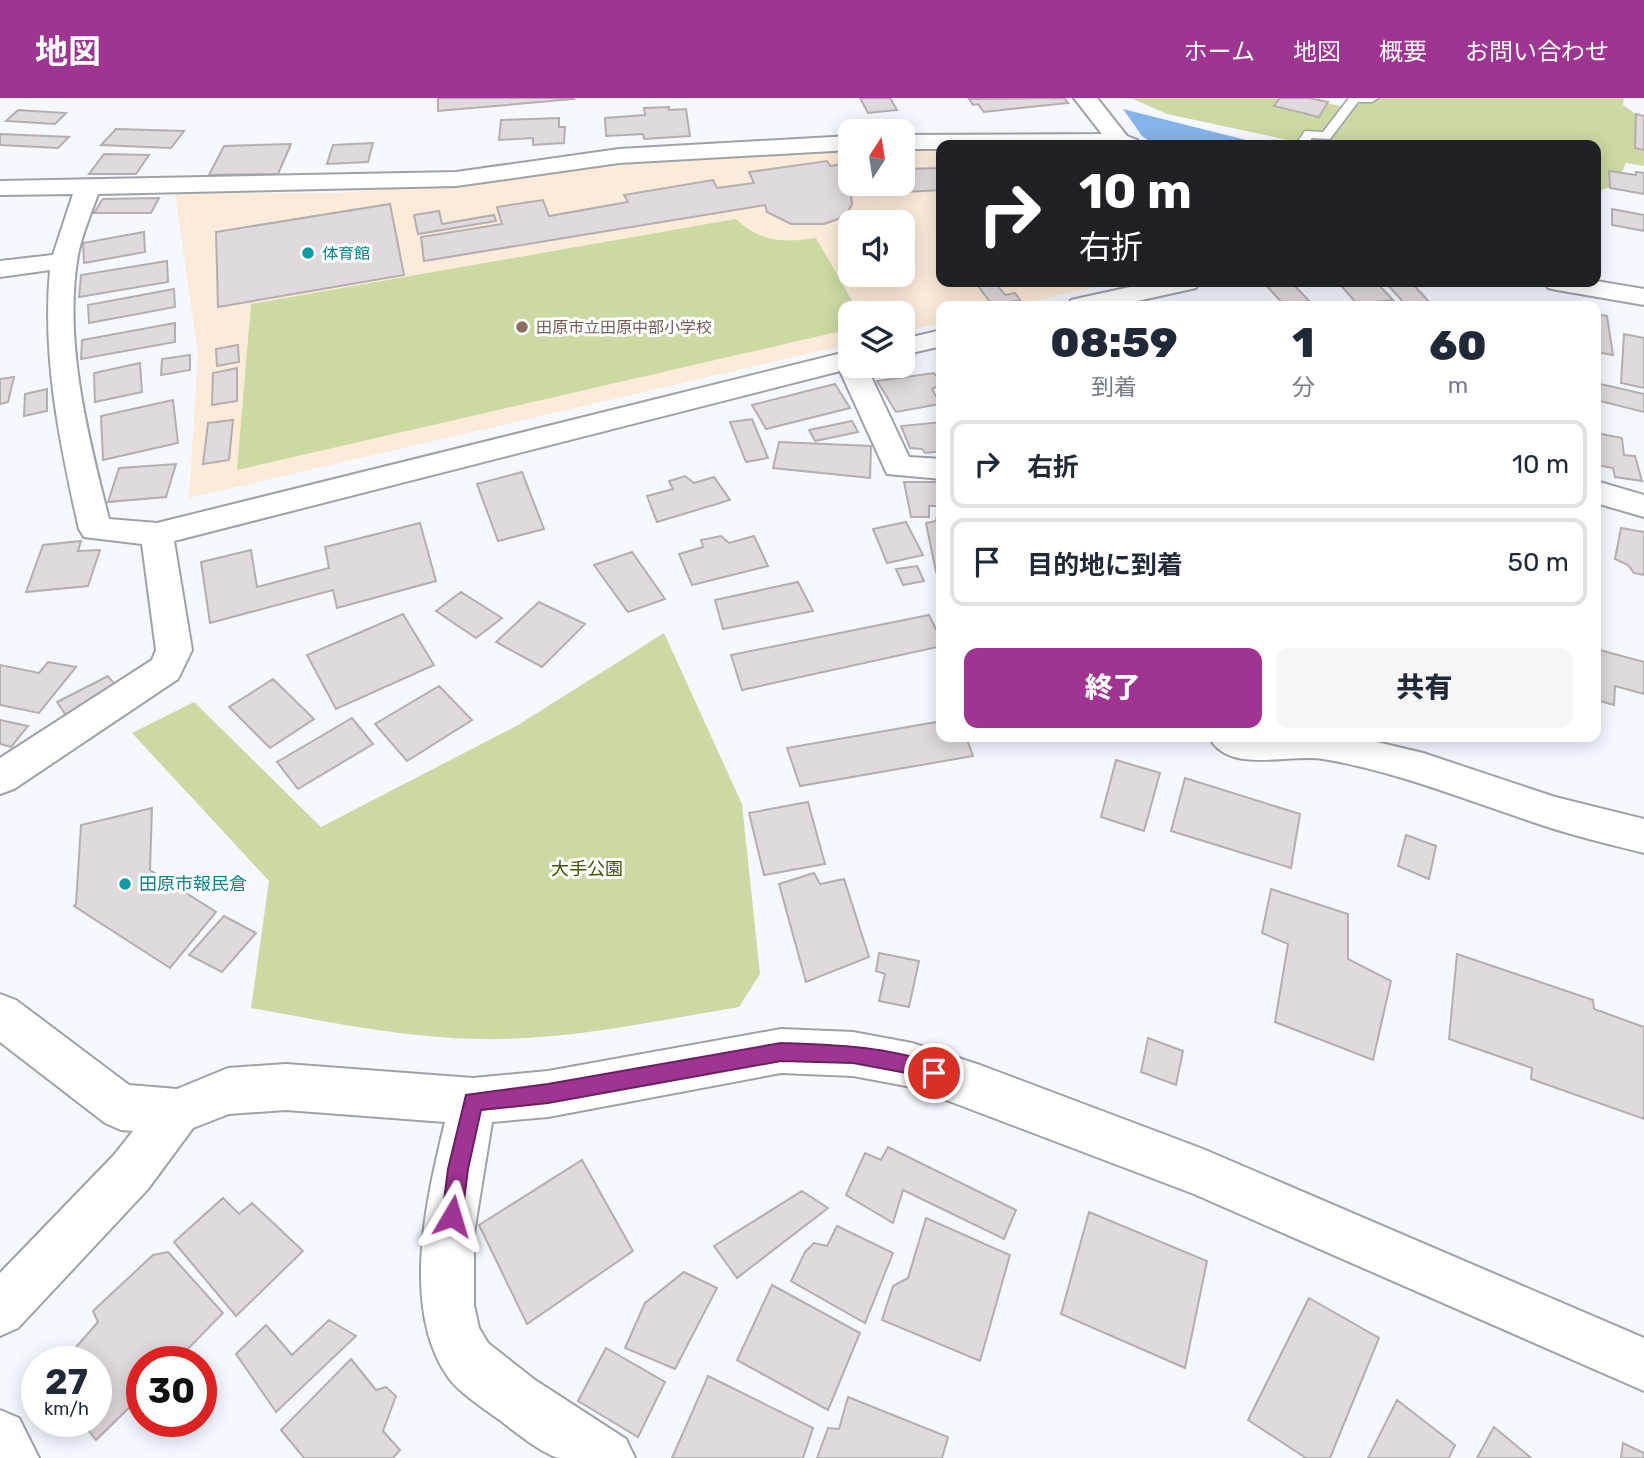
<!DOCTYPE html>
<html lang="ja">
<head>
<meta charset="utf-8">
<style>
	:root { --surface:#fff; --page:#f6f6f7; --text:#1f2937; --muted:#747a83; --line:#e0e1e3; --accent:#a03493 }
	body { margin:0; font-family:Rubik,"Noto Sans JP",sans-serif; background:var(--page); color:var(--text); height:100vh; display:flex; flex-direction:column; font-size:26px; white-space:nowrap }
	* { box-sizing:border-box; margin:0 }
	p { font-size:23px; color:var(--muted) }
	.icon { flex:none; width:38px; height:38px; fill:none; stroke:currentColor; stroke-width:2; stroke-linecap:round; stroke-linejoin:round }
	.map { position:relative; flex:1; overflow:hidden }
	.sheet { position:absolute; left:936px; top:203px; width:665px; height:441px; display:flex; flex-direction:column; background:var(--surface); border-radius:14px; box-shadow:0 4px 18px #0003 }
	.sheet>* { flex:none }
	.banner { position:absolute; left:936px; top:42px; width:665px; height:147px; border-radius:14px; box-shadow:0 4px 18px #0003; background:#202124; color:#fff; overflow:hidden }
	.needle { width:46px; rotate:12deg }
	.buttons { position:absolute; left:838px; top:21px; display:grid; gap:14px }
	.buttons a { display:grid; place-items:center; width:77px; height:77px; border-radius:14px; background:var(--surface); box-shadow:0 4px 18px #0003; font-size:35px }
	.speed { position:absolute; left:21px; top:1248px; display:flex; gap:14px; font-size:35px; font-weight:700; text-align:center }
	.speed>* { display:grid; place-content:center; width:91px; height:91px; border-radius:50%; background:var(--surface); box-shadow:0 4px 18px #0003; line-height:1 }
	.speed small { font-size:18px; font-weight:400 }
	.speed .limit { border:10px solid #d22; background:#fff; color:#111 }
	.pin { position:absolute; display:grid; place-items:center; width:60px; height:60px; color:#fff; margin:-30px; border:4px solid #fff; border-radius:50%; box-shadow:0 2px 7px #0007 }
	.me { position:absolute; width:77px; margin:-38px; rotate:7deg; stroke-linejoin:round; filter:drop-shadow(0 0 5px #0008) }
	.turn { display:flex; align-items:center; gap:24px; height:147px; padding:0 28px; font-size:32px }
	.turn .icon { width:91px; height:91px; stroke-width:2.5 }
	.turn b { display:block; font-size:49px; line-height:60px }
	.eta { display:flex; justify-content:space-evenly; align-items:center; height:119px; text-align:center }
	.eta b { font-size:42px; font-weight:800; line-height:49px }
	.cta { display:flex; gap:14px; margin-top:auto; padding:14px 28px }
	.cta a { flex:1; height:80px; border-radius:14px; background:var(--accent); color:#fff; font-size:28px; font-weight:800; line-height:80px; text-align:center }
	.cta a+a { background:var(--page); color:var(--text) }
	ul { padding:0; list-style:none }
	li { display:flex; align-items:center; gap:21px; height:88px; margin:0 14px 10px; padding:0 14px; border:4px solid var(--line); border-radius:14px }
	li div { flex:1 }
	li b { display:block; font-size:26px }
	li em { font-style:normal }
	header { display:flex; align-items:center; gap:42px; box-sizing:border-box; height:98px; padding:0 35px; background:var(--accent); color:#fff }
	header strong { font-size:33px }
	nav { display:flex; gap:38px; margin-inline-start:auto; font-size:24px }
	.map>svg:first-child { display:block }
</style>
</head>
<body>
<header>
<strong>地図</strong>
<nav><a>ホーム</a><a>地図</a><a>概要</a><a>お問い合わせ</a></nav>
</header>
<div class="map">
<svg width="1644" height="1360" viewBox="0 0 1644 1360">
	<rect width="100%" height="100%" fill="#f5f8ff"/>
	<!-- education -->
	<path fill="#fcebd9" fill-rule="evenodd" d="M 903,50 L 941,50 L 942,184 L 1117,184 L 1012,208 L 942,208 L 941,225 L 903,234 L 903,215 L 850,215 L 850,246 L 189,400 L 198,256 L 175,95 L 336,95 L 444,87 L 610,65 L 802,52 L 850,51 L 850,86 L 903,86 ZM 850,124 L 903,124 L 903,177 L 850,177 Z"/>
	<!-- green -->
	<path fill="#cbdaa2" d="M 1131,0 L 1307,0 L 1348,10 L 1365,4 L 1361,0 L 1624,0 L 1623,7 L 1644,22 L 1644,68 L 1626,65 L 1616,87 L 1596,94 L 1596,47 L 1311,47 L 1167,16 Z
		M 736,121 C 760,144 784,145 816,140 L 859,215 L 850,215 L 850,231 L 237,372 L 251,206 Z
		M 664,535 L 742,706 L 760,876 L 739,909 C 653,923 566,943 479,941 C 402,940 326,923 251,910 L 269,783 L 132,635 L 194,604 L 321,729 L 518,627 Z"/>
	<!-- water -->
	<path fill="#85b4eb" d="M 1123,11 L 1246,42 L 1244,47 L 1155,47 L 1142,38 Z"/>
	<!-- building -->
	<path fill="#e0d9dd" stroke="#b4aeb1" stroke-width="2" d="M 438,0 L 573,0 L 574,1 L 438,13 Z
		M 860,0 L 890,0 L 897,12 L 868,15 Z
		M 1064,0 L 1068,5 L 984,14 L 978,6 L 973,7 L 969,1 Z
		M 1280,0 L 1309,0 L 1328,4 L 1319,19 L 1274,8 Z
		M 669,9 L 669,12 L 686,11 L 690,38 L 644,41 L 643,36 L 606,38 L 605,20 L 645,17 L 644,10 Z
		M 18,12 L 66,15 L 55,26 L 6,23 Z
		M 1636,16 L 1644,18 L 1644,52 L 1635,50 Z
		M 559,20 L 559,29 L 565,29 L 564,45 L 533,47 L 533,40 L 499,42 L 501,22 Z
		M 116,31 L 184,33 L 171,50 L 101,47 Z
		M 0,36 L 69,39 L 58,50 L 0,47 Z
		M 373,45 L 368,64 L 327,66 L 333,47 Z
		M 291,46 L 278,76 L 209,77 L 224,48 Z
		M 104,56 L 149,57 L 136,76 L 89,76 Z
		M 827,63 L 830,68 L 848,65 L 850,69 L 850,80 L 839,82 L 851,98 L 852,106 L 848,114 L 838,121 L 824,126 L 791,126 L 767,114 L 765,107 L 424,163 L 421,139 L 502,126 L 497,109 L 543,102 L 549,118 L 628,104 L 624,97 L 713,82 L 717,90 L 754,85 L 749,74 Z
		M 942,70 L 942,92 L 864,96 L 861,86 L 903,86 L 903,71 Z
		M 1609,73 L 1636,77 L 1636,74 L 1644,75 L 1644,96 L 1610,90 Z
		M 159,100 L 151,115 L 94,115 L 103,101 Z
		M 390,106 L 404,177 L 218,209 L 216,134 Z
		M 1612,111 L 1644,117 L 1644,133 L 1612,127 Z
		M 439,113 L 442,126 L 494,117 L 496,123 L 418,136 L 414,117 Z
		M 144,134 L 145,154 L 84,165 L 83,145 Z
		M 167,163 L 168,184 L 79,199 L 81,177 Z
		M 975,184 L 995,184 L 1005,197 L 1015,195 L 1020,202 L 993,208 Z
		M 1263,184 L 1291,184 L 1314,208 L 1285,208 Z
		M 1338,184 L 1376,184 L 1393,202 L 1357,206 Z
		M 1385,184 L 1411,184 L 1432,207 L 1407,208 Z
		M 174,191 L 175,209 L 89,225 L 88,207 Z
		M 1596,216 L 1607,218 L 1613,257 L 1596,254 Z
		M 175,225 L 175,244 L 81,261 L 82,242 Z
		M 1624,236 L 1644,240 L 1644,290 L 1621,285 Z
		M 238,247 L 239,264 L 217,268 L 216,251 Z
		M 190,257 L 190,272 L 161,277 L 162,261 Z
		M 140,265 L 142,294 L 95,304 L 94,275 Z
		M 237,270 L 237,303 L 212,307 L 213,275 Z
		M 934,275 L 942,286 L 932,291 L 940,306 L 896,314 L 877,283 Z
		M 14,279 L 8,304 L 0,306 L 0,281 Z
		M 1596,285 L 1644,296 L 1644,314 L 1596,302 Z
		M 835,286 L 850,310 L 766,331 L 752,307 Z
		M 47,291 L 47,313 L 24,318 L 25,296 Z
		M 173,302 L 178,345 L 103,362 L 101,318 Z
		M 752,321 L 768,360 L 746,364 L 730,324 Z
		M 233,322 L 229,362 L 203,366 L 208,325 Z
		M 852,323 L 858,334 L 815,343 L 809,332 Z
		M 942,324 L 942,353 L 925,355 L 922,351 L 910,350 L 901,328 Z
		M 1596,335 L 1622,340 L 1624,357 L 1635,358 L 1642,383 L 1615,379 L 1613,370 L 1596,367 Z
		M 779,344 L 871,348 L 870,380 L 773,370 Z
		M 176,366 L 166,399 L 108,404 L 119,370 Z
		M 522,374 L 544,431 L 498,443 L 477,386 Z
		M 685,378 L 694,385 L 714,379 L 730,402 L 657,424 L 647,398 L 673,391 L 669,383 Z
		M 904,384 L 942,384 L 942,408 L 929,408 L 929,419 L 911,419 Z
		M 938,413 L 942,413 L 942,474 L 936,474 L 926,425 L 936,423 Z
		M 906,424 L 923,457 L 887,465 L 873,431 Z
		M 420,425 L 436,483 L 337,510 L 333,492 L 210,525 L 201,464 L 251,452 L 257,489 L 329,470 L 325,449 Z
		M 1621,430 L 1644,434 L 1644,477 L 1634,475 L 1628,467 L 1615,461 Z
		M 721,438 L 729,445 L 754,438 L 768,468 L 692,487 L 679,456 L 703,449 L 701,442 Z
		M 81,443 L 78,453 L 100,452 L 88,488 L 26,494 L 43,447 Z
		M 632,454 L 665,501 L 628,514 L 594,467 Z
		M 917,468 L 924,483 L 903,487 L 896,471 Z
		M 798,484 L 813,513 L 723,531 L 715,502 Z
		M 461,494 L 502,520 L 476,540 L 436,513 Z
		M 539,504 L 585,526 L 542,569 L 496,544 Z
		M 403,516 L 434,567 L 336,611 L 307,557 Z
		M 929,517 L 942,543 L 942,548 L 742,592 L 731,557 Z
		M 1596,551 L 1644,564 L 1644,596 L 1615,588 L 1614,607 L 1596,602 Z
		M 48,564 L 76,569 L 39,615 L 0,607 L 0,567 L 39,575 Z
		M 108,578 L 119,592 L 67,619 L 57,604 Z
		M 273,581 L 314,621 L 270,650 L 229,609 Z
		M 439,588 L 472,622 L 407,663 L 375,626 Z
		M 352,620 L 373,646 L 298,691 L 277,664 Z
		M 0,622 L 28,628 L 11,649 L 0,646 Z
		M 942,623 L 942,639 L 966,639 L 973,658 L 800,688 L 787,650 Z
		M 1116,662 L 1160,675 L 1144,733 L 1101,719 Z
		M 1185,680 L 1300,716 L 1291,770 L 1171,733 Z
		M 808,704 L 825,766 L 764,777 L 749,715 Z
		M 152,710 L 150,772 L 216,814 L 170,870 L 74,808 L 76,806 L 81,727 Z
		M 1406,737 L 1436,748 L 1429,781 L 1398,768 Z
		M 814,775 L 820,786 L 844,781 L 869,859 L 806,884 L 779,786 Z
		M 1271,791 L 1348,816 L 1348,861 L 1391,883 L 1373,962 L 1275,924 L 1288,846 L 1262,835 Z
		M 224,818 L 256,835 L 222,874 L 189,857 Z
		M 879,855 L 919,863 L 909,909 L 879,903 L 885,876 L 876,873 Z
		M 1457,856 L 1593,902 L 1594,911 L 1644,929 L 1644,1021 L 1531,981 L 1532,970 L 1449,941 Z
		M 1148,940 L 1183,953 L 1176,987 L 1141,974 Z
		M 888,1049 L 1016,1112 L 1004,1141 L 903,1092 L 893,1125 L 846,1097 L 865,1055 L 881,1062 Z
		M 582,1062 L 633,1153 L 527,1226 L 479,1127 Z
		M 802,1093 L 828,1110 L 737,1180 L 714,1148 Z
		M 223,1100 L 239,1116 L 252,1105 L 303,1153 L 236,1218 L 174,1144 Z
		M 1089,1114 L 1207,1163 L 1185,1270 L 1061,1216 Z
		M 926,1120 L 1010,1157 L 980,1263 L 882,1222 L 893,1188 L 908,1180 Z
		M 837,1128 L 893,1155 L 865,1225 L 791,1183 L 805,1154 L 814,1145 L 827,1148 Z
		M 168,1154 L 223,1215 L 175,1264 L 142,1264 L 142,1297 L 96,1342 L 81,1323 L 96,1323 L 96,1264 L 63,1264 L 98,1224 L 93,1213 L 153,1157 Z
		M 684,1174 L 717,1190 L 675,1271 L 625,1250 L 645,1205 Z
		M 772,1187 L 860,1235 L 828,1312 L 737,1262 Z
		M 1309,1200 L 1379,1240 L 1330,1360 L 1306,1360 L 1248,1322 Z
		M 329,1222 L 356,1238 L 276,1314 L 236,1256 L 266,1227 L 292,1257 Z
		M 606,1250 L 665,1284 L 638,1339 L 578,1303 Z
		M 351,1261 L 376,1292 L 386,1289 L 396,1298 L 383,1333 L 400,1352 L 393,1360 L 304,1360 L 281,1332 Z
		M 708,1278 L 813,1330 L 803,1360 L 672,1360 Z
		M 848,1299 L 948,1339 L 942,1360 L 817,1360 L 828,1330 L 839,1331 Z
		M 1397,1302 L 1455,1347 L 1449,1360 L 1368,1360 Z
		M 1494,1329 L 1531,1360 L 1477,1360 Z
		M 1623,1345 L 1644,1355 L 1644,1360 L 1621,1360 Z"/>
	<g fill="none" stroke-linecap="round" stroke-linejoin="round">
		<defs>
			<path id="lane" d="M 1349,0 L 1378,0 L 1372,4 L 1358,4 L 1330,41 L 1312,40 L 1307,47 L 1295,47 L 1305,33 L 1323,34 Z"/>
			<path id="street" d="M 1074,0 L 1097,0 L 1127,38 L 1137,42 L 1140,47 L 942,47 L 942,51 L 903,51 L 903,37 L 1102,36 Z
				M 850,38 L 850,52 L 619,65 L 456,88 L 98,96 C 91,116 82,136 78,157 C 63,243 88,338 109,421 L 157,425 L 850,253 L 850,268 L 866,268 L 909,359 L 942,361 L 942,381 L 887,376 L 840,273 L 174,443 L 192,552 L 178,581 L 14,691 L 0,696 L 0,660 L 152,562 L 156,552 L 142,446 L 84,439 L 79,431 C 60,346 42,260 50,172 L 0,179 L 0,163 L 53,157 L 73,96 L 0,97 L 0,83 L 456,74 L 619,51 Z
				M 1596,183 L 1644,191 L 1644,207 L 1557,192 L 1548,190 L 1544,184 Z
				M 1153,184 L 1200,184 L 1196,190 L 1115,208 L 1067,208 L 1071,202 Z
				M 942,232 L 942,248 L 903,257 L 903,241 Z
				M 1596,383 L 1644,397 L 1644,419 L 1596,405 Z
				M 1209,639 L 1356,639 L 1423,655 L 1555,699 L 1644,721 L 1644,755 C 1613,747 1582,740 1551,730 C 1476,706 1401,674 1323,661 C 1288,655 1229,677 1209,639 Z
				M 0,896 L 16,902 L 129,987 L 177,991 L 228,970 L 286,966 L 473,980 L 548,973 L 781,931 L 853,934 L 912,945 L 980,967 L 1203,1051 L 1644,1240 L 1644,1293 L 1194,1096 L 912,989 L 853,978 L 781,975 L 548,1019 L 492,1024 L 474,1135 L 474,1207 L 479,1230 L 488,1245 L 535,1282 L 626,1341 L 635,1360 C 610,1360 584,1360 560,1360 C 545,1358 514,1333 501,1323 C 486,1312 458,1294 448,1279 C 400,1210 427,1099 445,1024 L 286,1012 L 229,1016 L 193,1030 L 148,1091 L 18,1230 L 0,1238 L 0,1175 L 114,1057 L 133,1033 L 121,1032 L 105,1025 L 0,944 Z
				M 0,1312 L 19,1320 L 39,1360 L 0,1360 Z"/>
		</defs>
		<!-- lane casing -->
		<use href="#lane" stroke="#9ea2a7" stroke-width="3"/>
		<!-- street casing -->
		<use href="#street" stroke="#9ea2a7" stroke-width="4"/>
		<!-- lane -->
		<use href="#lane" fill="#fff" fill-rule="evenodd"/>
		<!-- street -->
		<use href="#street" fill="#fff" fill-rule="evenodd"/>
	</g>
	<!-- route -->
	<path fill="#a03493" stroke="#682260" stroke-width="2" d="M 781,945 C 835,947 890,948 941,968 L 944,975 L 941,981 L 934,984 L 912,976 L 853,965 L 781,963 L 548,1005 L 481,1012 L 468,1071 L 462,1118 L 459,1125 L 452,1128 L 445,1125 L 442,1118 L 448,1071 L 466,997 L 548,986 Z"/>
	<!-- markers -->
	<g fill="#0f9aa8" stroke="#fff" stroke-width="2.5">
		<circle cx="308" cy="155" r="7"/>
		<circle cx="125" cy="786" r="7"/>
	</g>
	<circle fill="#8d6e63" stroke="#fff" stroke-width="2.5" cx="522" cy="229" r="7"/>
	<g text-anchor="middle" stroke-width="6" stroke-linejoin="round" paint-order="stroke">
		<!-- far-culture labels -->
		<g font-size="16" fill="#0d838f" stroke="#fff" text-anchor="start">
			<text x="322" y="161">体育館</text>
		</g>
		<!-- far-education labels -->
		<g font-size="16" fill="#785e54" stroke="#fff" text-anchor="start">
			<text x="536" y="235">田原市立田原中部小学校</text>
		</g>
		<!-- park labels -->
		<g font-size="18" fill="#455300" stroke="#fff">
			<text x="587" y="777">大手公園</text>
		</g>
		<!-- culture labels -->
		<g font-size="18" fill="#0d838f" stroke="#fff" text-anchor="start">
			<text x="139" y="792">田原市報民倉</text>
		</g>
	</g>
</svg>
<div class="buttons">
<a><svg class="needle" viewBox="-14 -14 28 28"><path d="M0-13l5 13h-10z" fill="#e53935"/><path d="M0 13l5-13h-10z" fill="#747a83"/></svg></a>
<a><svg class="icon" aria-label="sound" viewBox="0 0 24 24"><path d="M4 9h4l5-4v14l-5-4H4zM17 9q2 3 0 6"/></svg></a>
<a><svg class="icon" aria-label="layers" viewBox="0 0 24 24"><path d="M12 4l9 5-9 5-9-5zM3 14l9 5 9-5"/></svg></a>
</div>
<div class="speed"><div>27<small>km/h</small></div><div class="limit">30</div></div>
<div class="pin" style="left:934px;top:975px;background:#d93025"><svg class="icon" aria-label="arrive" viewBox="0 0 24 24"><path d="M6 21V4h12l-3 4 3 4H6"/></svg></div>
<svg class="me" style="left:452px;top:1118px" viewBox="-20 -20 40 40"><path d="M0-17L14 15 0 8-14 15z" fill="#a03493" stroke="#fff" stroke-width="4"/></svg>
<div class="banner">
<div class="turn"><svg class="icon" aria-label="right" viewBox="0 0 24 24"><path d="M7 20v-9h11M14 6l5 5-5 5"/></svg><div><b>10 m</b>右折</div></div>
</div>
<section class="sheet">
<div class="eta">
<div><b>08:59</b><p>到着</p></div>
<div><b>1</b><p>分</p></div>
<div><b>60</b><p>m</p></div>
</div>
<ul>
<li><svg class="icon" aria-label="right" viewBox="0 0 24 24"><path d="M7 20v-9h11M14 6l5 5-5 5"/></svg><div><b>右折</b></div><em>10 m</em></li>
<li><svg class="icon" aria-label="arrive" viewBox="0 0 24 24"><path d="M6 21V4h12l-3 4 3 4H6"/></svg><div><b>目的地に到着</b></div><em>50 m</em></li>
</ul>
<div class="cta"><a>終了</a><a>共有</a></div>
</section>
</div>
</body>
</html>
